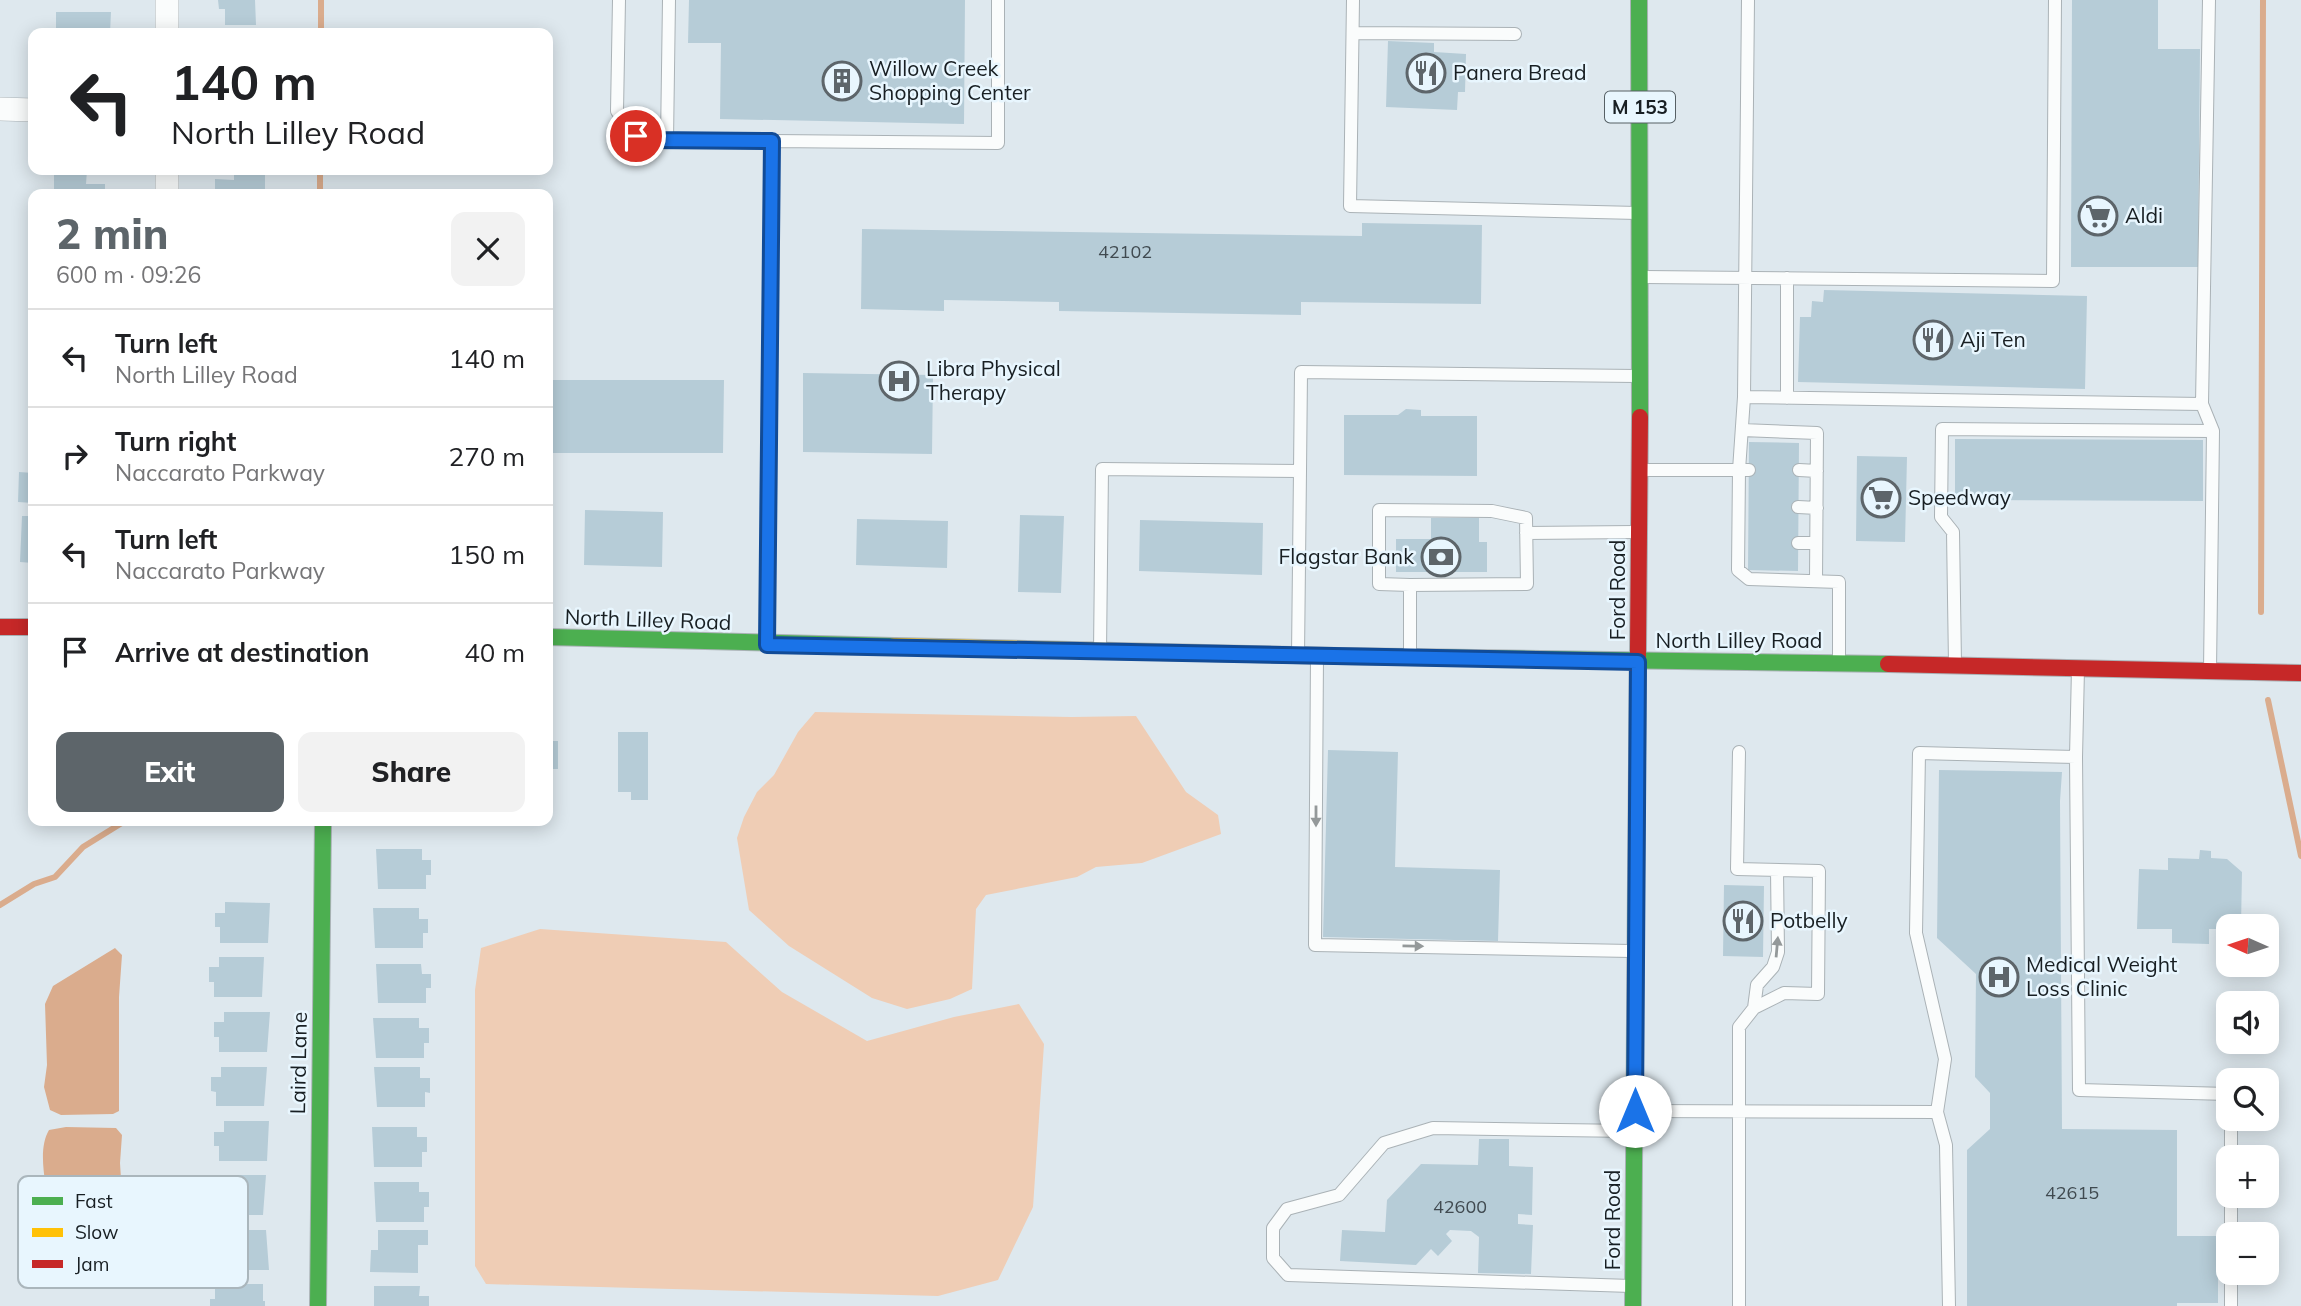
<!DOCTYPE html>
<html lang="en">
<head>
<meta charset="utf-8">
<style>
	:root { --surface:#fff; --page:#f2f2f2; --text:#202124; --muted:#757577; --line:#e0e0e0; --accent:#5d656a }
	body { margin:0; font-family:Mulish,sans-serif; background:var(--page); color:var(--text); height:100vh; display:flex; flex-direction:column; font-size:26px; white-space:nowrap }
	* { box-sizing:border-box; margin:0 }
	p { font-size:23px; color:var(--muted) }
	.icon { flex:none; width:38px; height:38px; fill:none; stroke:currentColor; stroke-width:2; stroke-linecap:round; stroke-linejoin:round }
	.map { position:relative; flex:1; overflow:hidden }
	.drawer { position:absolute; left:28px; top:189px; width:525px; height:637px; display:flex; flex-direction:column; background:var(--surface); border-radius:14px; box-shadow:0 4px 18px #0003 }
	.drawer>* { flex:none }
	.hud { position:absolute; left:28px; top:28px; width:525px; height:147px; border-radius:14px; box-shadow:0 4px 18px #0003; background:#fff; color:var(--text); overflow:hidden }
	.needle { width:46px; rotate:273deg }
	.fabs { position:absolute; left:2216px; top:914px; display:grid; gap:14px }
	.fabs a { display:grid; place-items:center; width:63px; height:63px; border-radius:14px; background:var(--surface); box-shadow:0 4px 18px #0003; font-size:35px }
	.pin { position:absolute; display:grid; place-items:center; width:60px; height:60px; color:#fff; margin:-30px; border:4px solid #fff; border-radius:50%; box-shadow:0 2px 7px #0007 }
	.me { position:absolute; width:77px; margin:-38px; rotate:0deg; stroke-linejoin:round; filter:drop-shadow(0 0 5px #0008) }
	.turn { display:flex; align-items:center; gap:24px; height:147px; padding:0 28px; font-size:32px }
	.turn .icon { width:91px; height:91px; stroke-width:2.5 }
	.turn b { display:block; font-size:49px; line-height:60px }
	.round { display:grid; place-items:center; flex:none; width:74px; height:74px; border-radius:14px; background:var(--page) }
	.summary { display:flex; align-items:center; justify-content:space-between; height:119px; padding:0 28px }
	h1 { font-size:42px; font-weight:800; line-height:52px; color:var(--accent) }
	.cta { display:flex; gap:14px; margin-top:auto; padding:14px 28px }
	.cta a { flex:1; height:80px; border-radius:14px; background:var(--accent); color:#fff; font-size:28px; font-weight:800; line-height:80px; text-align:center }
	.cta a+a { background:var(--page); color:var(--text) }
	ul { padding:0; list-style:none }
	li { display:flex; align-items:center; gap:21px; height:98px; padding:0 28px; border-top:2px solid var(--line) }
	li div { flex:1 }
	li b { display:block; font-size:26px }
	li em { font-style:normal }
	.map>svg:first-child { display:block }
</style>
</head>
<body>
<div class="map">
<svg width="2301" height="1306" viewBox="0 0 2301 1306">
	<rect width="100%" height="100%" fill="#dee8ee"/>
	<!-- green -->
	<path fill="#efcdb5" d="M 815,712 L 1072,717 L 1136,716 L 1186,792 L 1218,815 L 1221,834 L 1142,863 L 1096,867 L 1077,877 L 986,895 L 976,909 L 972,989 L 950,999 L 907,1009 L 872,998 L 789,946 L 749,910 L 737,838 L 744,817 L 757,792 L 774,775 L 798,732 Z
		M 540,929 L 726,942 L 782,992 L 867,1041 L 954,1017 L 1019,1004 L 1044,1044 L 1033,1207 L 998,1280 L 938,1296 L 486,1284 L 475,1266 L 475,990 L 481,948 Z"/>
	<!-- water -->
	<path fill="#daac8d" d="M 115,948 L 122,955 L 119,997 L 119,1111 L 113,1114 L 61,1115 L 50,1110 L 44,1087 L 47,1065 L 45,1004 L 53,986 Z
		M 66,1127 L 116,1128 L 122,1135 L 120,1163 L 123,1211 L 114,1213 L 57,1210 L 49,1206 C 46,1184 37,1150 49,1130 Z"/>
	<g fill="none" stroke-linecap="round" stroke-linejoin="round">
		<!-- stream -->
		<path stroke="#daac8d" stroke-width="6" d="M 321,33 L 321,0
			M 320,194 L 320,170
			M 2261,612 L 2263,0
			M 2268,700 L 2301,856
			M 0,905 L 34,884 L 55,877 L 83,847 L 125,821"/>
	</g>
	<!-- building -->
	<path fill="#b6ccd7" d="M 218,0 L 255,0 L 256,25 L 225,25 L 225,9 L 219,9 Z
		M 689,0 L 965,0 L 964,124 L 720,119 L 721,43 L 688,43 Z
		M 2072,0 L 2158,0 L 2158,49 L 2200,49 L 2198,267 L 2071,267 Z
		M 56,12 L 111,12 L 110,33 L 56,33 Z
		M 1388,41 L 1434,43 L 1434,52 L 1466,54 L 1465,92 L 1458,92 L 1457,110 L 1386,107 Z
		M 54,170 L 87,170 L 86,184 L 105,184 L 105,194 L 54,194 Z
		M 234,170 L 265,170 L 265,194 L 215,194 L 215,179 L 234,180 Z
		M 1362,223 L 1482,225 L 1481,304 L 1301,302 L 1301,315 L 1059,311 L 1059,302 L 944,300 L 944,311 L 861,309 L 862,229 L 1362,236 Z
		M 1824,290 L 2087,296 L 2085,389 L 1798,382 L 1800,317 L 1811,317 L 1812,301 L 1823,302 Z
		M 803,373 L 933,375 L 932,454 L 803,452 Z
		M 548,380 L 724,380 L 723,453 L 548,453 Z
		M 30,399 L 33,400 L 33,444 L 29,443 Z
		M 1406,409 L 1421,410 L 1421,416 L 1477,416 L 1477,476 L 1344,475 L 1344,415 L 1398,415 Z
		M 1955,439 L 2203,440 L 2203,501 L 1955,500 Z
		M 1749,442 L 1799,443 L 1798,571 L 1748,570 Z
		M 1857,456 L 1907,457 L 1905,542 L 1856,541 Z
		M 19,472 L 33,473 L 33,503 L 18,502 Z
		M 585,510 L 663,512 L 662,567 L 584,565 Z
		M 1020,515 L 1064,516 L 1061,593 L 1018,592 Z
		M 22,516 L 33,516 L 33,563 L 20,562 Z
		M 1431,518 L 1479,518 L 1479,542 L 1487,542 L 1487,572 L 1396,572 L 1396,539 L 1431,539 Z
		M 857,519 L 948,521 L 947,568 L 856,565 Z
		M 1140,520 L 1263,523 L 1262,575 L 1139,571 Z
		M 618,732 L 648,732 L 648,800 L 631,800 L 631,792 L 618,792 Z
		M 548,741 L 558,741 L 558,769 L 548,769 Z
		M 1328,750 L 1398,752 L 1395,867 L 1500,870 L 1498,941 L 1323,937 Z
		M 1939,770 L 2062,772 L 2060,801 L 2062,1129 L 2177,1130 L 2177,1236 L 2218,1236 L 2218,1303 L 2177,1303 L 2177,1306 L 1967,1306 L 1967,1150 L 1990,1129 L 1990,1093 L 1975,1077 L 1976,974 L 1937,938 Z
		M 376,849 L 422,849 L 422,860 L 431,860 L 431,875 L 426,875 L 426,889 L 378,889 Z
		M 2200,850 L 2211,851 L 2211,858 L 2227,859 L 2242,872 L 2241,926 L 2228,926 L 2228,929 L 2209,929 L 2209,944 L 2172,943 L 2172,929 L 2137,929 L 2139,869 L 2168,870 L 2168,858 L 2199,859 Z
		M 1724,885 L 1764,886 L 1763,957 L 1723,956 Z
		M 225,902 L 270,903 L 268,943 L 220,943 L 220,927 L 215,927 L 215,913 L 225,913 Z
		M 373,908 L 419,908 L 419,919 L 428,919 L 428,933 L 423,933 L 423,948 L 375,948 Z
		M 219,957 L 264,957 L 262,997 L 214,997 L 214,982 L 209,982 L 209,967 L 219,967 Z
		M 376,964 L 421,964 L 422,974 L 431,974 L 431,988 L 426,988 L 426,1003 L 378,1003 Z
		M 224,1012 L 270,1012 L 267,1052 L 219,1052 L 219,1037 L 214,1037 L 214,1022 L 224,1022 Z
		M 373,1018 L 419,1018 L 419,1028 L 429,1028 L 429,1043 L 424,1043 L 424,1058 L 376,1058 Z
		M 221,1067 L 267,1067 L 264,1106 L 216,1106 L 216,1092 L 211,1091 L 211,1077 L 221,1077 Z
		M 374,1067 L 420,1067 L 420,1078 L 430,1078 L 430,1093 L 425,1092 L 425,1107 L 377,1107 Z
		M 224,1121 L 269,1121 L 267,1161 L 219,1161 L 219,1146 L 214,1146 L 214,1132 L 224,1132 Z
		M 372,1127 L 417,1127 L 417,1137 L 427,1137 L 427,1152 L 422,1152 L 422,1167 L 374,1167 Z
		M 1479,1139 L 1509,1139 L 1509,1166 L 1533,1167 L 1532,1215 L 1518,1214 L 1518,1224 L 1533,1225 L 1531,1274 L 1478,1273 L 1479,1237 L 1471,1231 L 1450,1230 L 1446,1234 L 1452,1241 L 1438,1256 L 1431,1249 L 1416,1265 L 1340,1261 L 1342,1230 L 1385,1232 L 1387,1200 L 1421,1164 L 1478,1165 Z
		M 220,1175 L 266,1175 L 263,1215 L 216,1215 L 216,1200 L 210,1200 L 210,1186 L 220,1186 Z
		M 374,1182 L 419,1182 L 419,1192 L 429,1192 L 429,1207 L 424,1207 L 424,1222 L 376,1222 Z
		M 218,1230 L 266,1230 L 269,1270 L 223,1270 L 223,1260 L 213,1260 L 213,1245 L 219,1245 Z
		M 378,1230 L 428,1230 L 428,1245 L 418,1245 L 418,1273 L 370,1272 L 371,1250 L 378,1250 Z
		M 215,1284 L 263,1284 L 263,1301 L 265,1301 L 265,1306 L 210,1306 L 210,1299 L 215,1299 Z
		M 374,1286 L 420,1286 L 419,1296 L 429,1296 L 429,1306 L 374,1306 Z"/>
	<g fill="none" stroke-linecap="round" stroke-linejoin="round">
		<defs>
			<path id="lane" d="M 619,0 L 617,111 L 629,129 L 637,136 L 649,140 L 772,141 L 767,641
				M 1353,0 L 1350,206 L 1637,213
				M 1748,0 L 1744,397 L 2202,404 L 2209,0
				M 1353,33 L 1515,34
				M 667,140 L 669,0
				M 772,141 L 998,143 L 998,0
				M 1644,277 L 2053,281 L 2055,0
				M 1744,397 L 1739,470 L 1749,470
				M 1787,398 L 1787,278
				M 2202,404 L 2213,431
				M 1742,430 L 1817,433 L 1816,581
				M 1643,470 L 1739,470 L 1738,570 L 1749,579 L 1839,582 L 1839,662
				M 1799,470 L 1817,471
				M 1300,471 L 1301,372 L 1636,376
				M 1798,507 L 1817,508
				M 1526,533 L 1635,532
				M 1798,543 L 1816,543
				M 1100,652 L 1102,469 L 1300,471 L 1298,656
				M 1317,657 L 1315,945 L 1631,951
				M 1410,657 L 1410,585 L 1527,584 L 1526,518 L 1492,511 L 1379,510 L 1379,584 L 1410,585
				M 1955,664 L 1953,532 L 1941,517 L 1942,429 L 2213,431 L 2210,671
				M 2076,757 L 2079,1090 L 2228,1094
				M 1754,1008 L 1757,985 L 1773,967 L 1778,952 L 1777,870
				M 1639,1111 L 1937,1112 L 1946,1145 L 1949,1306
				M 1937,1112 L 1945,1059 L 1916,933 L 1919,753 L 2076,757 L 2078,669
				M 2231,1157 L 2231,1118
				M 2231,1234 L 2231,1195
				M 1631,1286 L 1288,1275 L 1273,1258 L 1273,1228 L 1287,1209 L 1339,1195 L 1384,1143 L 1433,1128 L 1631,1131
				M 1739,1306 L 1739,1027 L 1754,1008 L 1784,993 L 1818,994 L 1819,871 L 1737,869 L 1739,752
				M 2231,1306 L 2231,1272"/>
			<path id="street" d="M 167,33 L 167,0
				M 0,109 L 33,110
				M 167,170 L 167,194"/>
			<path id="fast" d="M 1639,0 L 1640,417
				M 548,637 L 894,646
				M 1338,656 L 1888,664
				M 318,1306 L 323,821
				M 1633,1306 L 1636,879"/>
			<path id="slow" d="M 894,646 L 1338,656"/>
			<path id="jam" d="M 0,627 L 33,627
				M 1888,664 L 2301,673
				M 1636,879 L 1640,417"/>
		</defs>
		<!-- lane casing -->
		<use href="#lane" stroke="#aab2b6" stroke-width="14"/>
		<!-- street casing -->
		<use href="#street" stroke="#aab2b6" stroke-width="24"/>
		<!-- fast casing -->
		<use href="#fast" stroke="#aab2b6" stroke-width="18"/>
		<!-- slow casing -->
		<use href="#slow" stroke="#aab2b6" stroke-width="18"/>
		<!-- jam casing -->
		<use href="#jam" stroke="#aab2b6" stroke-width="18"/>
		<!-- lane -->
		<use href="#lane" stroke="#fafcfc" stroke-width="12"/>
		<!-- street -->
		<use href="#street" stroke="#fafcfc" stroke-width="23"/>
		<!-- fast -->
		<use href="#fast" stroke="#4caf50" stroke-width="16"/>
		<!-- slow -->
		<use href="#slow" stroke="#ffc107" stroke-width="16"/>
		<!-- jam -->
		<use href="#jam" stroke="#c62828" stroke-width="16"/>
	</g>
	<!-- one-way arrows -->
	<defs><path id="oneway-solid" d="M-6-.8H1V-3.2L6.5 0L1 3.2V.8H-6Z" transform="scale(1.75)"/></defs>
	<g fill="#94999a">
		<use href="#oneway-solid" transform="translate(1316 816) rotate(90)"/>
		<use href="#oneway-solid" transform="translate(1413 946) rotate(1)"/>
		<use href="#oneway-solid" transform="translate(1777 947) rotate(-85)"/>
	</g>
	<g fill="none" stroke-linecap="round" stroke-linejoin="round">
		<defs>
			<path id="route" d="M 636,136 L 649,140 L 772,141 L 767,645 L 1638,662 L 1635,1111"/>
		</defs>
		<!-- route casing -->
		<use href="#route" stroke="#114b97" stroke-width="18"/>
		<!-- route -->
		<use href="#route" stroke="#1a73e8" stroke-width="12"/>
	</g>
	<!-- icons -->
	<defs>
		<symbol id="restaurant-ring" viewBox="-11 -11 22 22"><circle r="9.5" fill="#e8f6fe" stroke="#5d656a" stroke-width="1.5"/><path d="M-5-6h1v4h1v-4h1v4h1v-4h1v5L-1.5 .5V6h-2V.5L-5-1ZM5-6V6H3V1.5H1.5Q1.5-4 5-6Z" fill="#5d656a"/></symbol>
		<symbol id="building-ring" viewBox="-11 -11 22 22"><circle r="9.5" fill="#e8f6fe" stroke="#5d656a" stroke-width="1.5"/><path d="M-4-6H4V6H1V3H-1V6H-4ZM-2.5-4.3h1.7v1.8h-1.7ZM.8-4.3h1.7v1.8H.8ZM-2.5-1h1.7V.8h-1.7ZM.8-1h1.7V.8H.8Z" fill="#5d656a"/></symbol>
		<symbol id="supermarket-ring" viewBox="-11 -11 22 22"><circle r="9.5" fill="#e8f6fe" stroke="#5d656a" stroke-width="1.5"/><path d="M-6-5.5h2.5l.6 2H6L4.5 2H-2.5L-4.4-4H-6ZM-1.5 3.2a1.3 1.3 0 1 0 .1 0ZM3 3.2a1.3 1.3 0 1 0 .1 0Z" fill="#5d656a"/></symbol>
		<symbol id="hospital-ring" viewBox="-11 -11 22 22"><circle r="9.5" fill="#e8f6fe" stroke="#5d656a" stroke-width="1.5"/><path d="M-5-5h3v3.5h4V-5h3V5h-3V1.5h-4V5h-3Z" fill="#5d656a"/></symbol>
		<symbol id="bank-ring" viewBox="-11 -11 22 22"><circle r="9.5" fill="#e8f6fe" stroke="#5d656a" stroke-width="1.5"/><path d="M-6-4H6V4H-6ZM0-2.3a2.3 2.3 0 1 0 0 4.6a2.3 2.3 0 1 0 0-4.6Z" fill="#5d656a"/></symbol>
	</defs>
	<g fill-rule="evenodd">
		<use href="#restaurant-ring" x="1404" y="51" width="44" height="44"/>
		<use href="#building-ring" x="820" y="59" width="44" height="44"/>
		<use href="#supermarket-ring" x="2076" y="194" width="44" height="44"/>
		<use href="#restaurant-ring" x="1911" y="318" width="44" height="44"/>
		<use href="#hospital-ring" x="877" y="359" width="44" height="44"/>
		<use href="#supermarket-ring" x="1859" y="476" width="44" height="44"/>
		<use href="#bank-ring" x="1419" y="535" width="44" height="44"/>
		<use href="#restaurant-ring" x="1721" y="899" width="44" height="44"/>
		<use href="#hospital-ring" x="1977" y="955" width="44" height="44"/>
	</g>
	<g text-anchor="middle" stroke-width="5" stroke-linejoin="round" paint-order="stroke">
		<!-- number labels -->
		<g font-size="18" fill="#404a50">
			<text x="1125" y="258">42102</text>
			<text x="2072" y="1199">42615</text>
			<text x="1460" y="1213">42600</text>
		</g>
		<!-- shield labels -->
		<rect fill="#e8f6fe" stroke="#566065" stroke-width="2" x="1605" y="91.5" width="70" height="31" rx="5"/>
		<g font-size="19" font-weight="bold" fill="#181f23">
			<text x="1640" y="114">M 153</text>
		</g>
		<!-- poi labels -->
		<g font-size="21" fill="#181f23" stroke="#e8f6fe" text-anchor="start">
			<text x="869" y="76">Willow Creek<tspan x="869" dy="24">Shopping Center</tspan></text>
			<text x="1453" y="80">Panera Bread</text>
			<text x="2125" y="223">Aldi</text>
			<text x="1960" y="347">Aji Ten</text>
			<text x="926" y="376">Libra Physical<tspan x="926" dy="24">Therapy</tspan></text>
			<text x="1908" y="505">Speedway</text>
			<text x="1414" y="564" text-anchor="end">Flagstar Bank</text>
			<text x="1770" y="928">Potbelly</text>
			<text x="2026" y="972">Medical Weight<tspan x="2026" dy="24">Loss Clinic</tspan></text>
		</g>
		<!-- street labels -->
		<g font-size="21" fill="#181f23" stroke="#e8f6fe">
			<text transform="translate(1618 590) rotate(-90)" y="7">Ford Road</text>
			<text transform="translate(648 620) rotate(2)" y="7">North Lilley Road</text>
			<text x="1739" y="648">North Lilley Road</text>
			<text transform="translate(299 1063) rotate(-89)" y="7">Laird Lane</text>
			<text transform="translate(1613 1220) rotate(-90)" y="7">Ford Road</text>
		</g>
	</g>
	<!-- legend -->
	<rect x="18" y="1176" width="230" height="112" rx="10" fill="#e8f6fe" stroke="#aab6bc" stroke-width="2"/>
	<rect x="32" y="1197" width="31" height="8" fill="#4caf50"/>
	<rect x="32" y="1228" width="31" height="9" fill="#ffc107"/>
	<rect x="32" y="1260" width="31" height="8" fill="#c62828"/>
	<g font-size="19" fill="#181f23">
		<text x="75" y="1208">Fast</text>
		<text x="75" y="1239">Slow</text>
		<text x="75" y="1271">Jam</text>
	</g>
</svg>
<div class="fabs">
<a><svg class="needle" viewBox="-14 -14 28 28"><path d="M0-13l5 13h-10z" fill="#e53935"/><path d="M0 13l5-13h-10z" fill="#757577"/></svg></a>
<a><svg class="icon" aria-label="sound" viewBox="0 0 24 24"><path d="M4 9h4l5-4v14l-5-4H4zM17 9q2 3 0 6"/></svg></a>
<a><svg class="icon" aria-label="search" viewBox="0 0 24 24"><circle cx="10" cy="10" r="6"/><path d="M15 15l6 6"/></svg></a>
<a>+</a>
<a>−</a>
</div>
<div class="pin" style="left:636px;top:136px;background:#d93025"><svg class="icon" aria-label="arrive" viewBox="0 0 24 24"><path d="M6 21V4h12l-3 4 3 4H6"/></svg></div>
<svg class="me" style="left:1635px;top:1111px" viewBox="-20 -20 40 40"><circle r="19" fill="#fff"/><path d="M0-13L10 11 0 6-10 11z" fill="#1a73e8"/></svg>
<div class="hud">
<div class="turn"><svg class="icon" aria-label="left" viewBox="0 0 24 24"><path d="M17 20v-9H6M10 6l-5 5 5 5"/></svg><div><b>140 m</b>North Lilley Road</div></div>
</div>
<section class="drawer">
<div class="summary"><div><h1>2 min</h1><p>600 m · 09:26</p></div><a class="round"><svg class="icon" aria-label="close" viewBox="0 0 24 24"><path d="M6 6l12 12M18 6L6 18"/></svg></a></div>
<ul>
<li><svg class="icon" aria-label="left" viewBox="0 0 24 24"><path d="M17 20v-9H6M10 6l-5 5 5 5"/></svg><div><b>Turn left</b><p>North Lilley Road</p></div><em>140 m</em></li>
<li><svg class="icon" aria-label="right" viewBox="0 0 24 24"><path d="M7 20v-9h11M14 6l5 5-5 5"/></svg><div><b>Turn right</b><p>Naccarato Parkway</p></div><em>270 m</em></li>
<li><svg class="icon" aria-label="left" viewBox="0 0 24 24"><path d="M17 20v-9H6M10 6l-5 5 5 5"/></svg><div><b>Turn left</b><p>Naccarato Parkway</p></div><em>150 m</em></li>
<li><svg class="icon" aria-label="arrive" viewBox="0 0 24 24"><path d="M6 21V4h12l-3 4 3 4H6"/></svg><div><b>Arrive at destination</b></div><em>40 m</em></li>
</ul>
<div class="cta"><a>Exit</a><a>Share</a></div>
</section>
</div>
</body>
</html>
